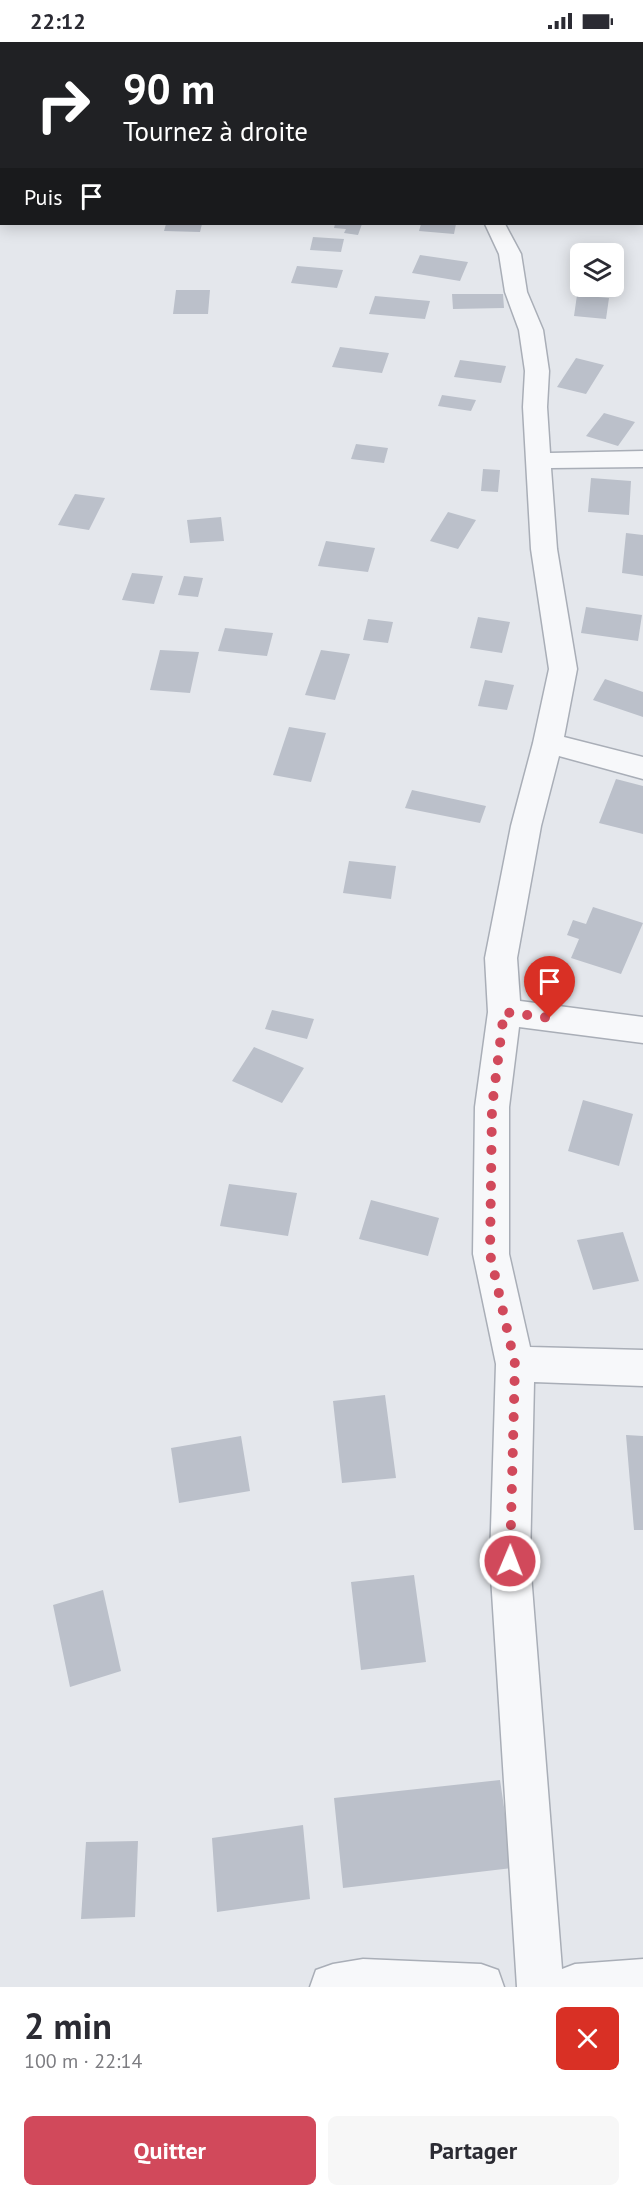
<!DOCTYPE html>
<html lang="fr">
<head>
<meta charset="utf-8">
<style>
	:root { --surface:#fff; --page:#f7f7f7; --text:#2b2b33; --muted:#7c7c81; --accent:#d1495b }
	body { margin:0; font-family:"PT Sans",sans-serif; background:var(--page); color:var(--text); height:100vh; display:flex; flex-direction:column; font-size:22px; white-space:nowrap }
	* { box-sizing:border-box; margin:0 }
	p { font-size:20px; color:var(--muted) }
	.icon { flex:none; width:33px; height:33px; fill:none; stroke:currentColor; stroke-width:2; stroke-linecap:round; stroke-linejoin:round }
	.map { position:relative; height:1945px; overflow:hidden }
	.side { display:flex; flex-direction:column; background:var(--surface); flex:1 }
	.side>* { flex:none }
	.hud { position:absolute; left:0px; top:0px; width:644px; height:183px; box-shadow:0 3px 15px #0003; background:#202124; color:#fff; overflow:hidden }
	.controls { position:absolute; left:570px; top:201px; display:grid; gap:12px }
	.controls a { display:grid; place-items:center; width:54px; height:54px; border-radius:9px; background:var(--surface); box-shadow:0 3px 15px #0003; font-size:30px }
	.pin { position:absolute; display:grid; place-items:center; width:51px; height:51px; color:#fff; margin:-62px -26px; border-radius:50% 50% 50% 0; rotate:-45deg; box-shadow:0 0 6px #0007 }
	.pin .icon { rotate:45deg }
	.me { position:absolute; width:66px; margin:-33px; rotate:1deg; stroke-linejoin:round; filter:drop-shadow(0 0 4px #0008) }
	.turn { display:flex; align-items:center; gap:21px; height:126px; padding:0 24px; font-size:27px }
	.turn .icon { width:78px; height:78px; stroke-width:2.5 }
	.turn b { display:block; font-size:42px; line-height:51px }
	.then { display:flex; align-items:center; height:57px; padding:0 24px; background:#0003; gap:12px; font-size:22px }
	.round { display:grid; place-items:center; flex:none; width:63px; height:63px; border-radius:9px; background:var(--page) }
	.overview { display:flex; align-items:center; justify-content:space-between; height:102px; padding:0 24px }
	h1 { font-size:36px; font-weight:800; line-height:45px }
	.cta { display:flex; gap:12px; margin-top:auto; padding:12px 24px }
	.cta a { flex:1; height:69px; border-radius:9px; background:var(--accent); color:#fff; font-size:24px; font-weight:800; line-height:69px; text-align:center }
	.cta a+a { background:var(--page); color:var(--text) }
	.status { display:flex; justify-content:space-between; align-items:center; height:42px; padding:0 30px; background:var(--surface); direction:ltr }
	.status svg { height:16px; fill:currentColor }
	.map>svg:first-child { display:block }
</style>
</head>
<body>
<div class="status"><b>22:12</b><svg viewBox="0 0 49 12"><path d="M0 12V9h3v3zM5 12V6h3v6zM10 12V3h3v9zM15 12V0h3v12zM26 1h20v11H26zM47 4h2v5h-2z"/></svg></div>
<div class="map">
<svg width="643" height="1945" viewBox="0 0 643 1945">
	<rect width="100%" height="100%" fill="#e4e7ec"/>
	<!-- building -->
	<path fill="#bbc0ca" d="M 166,182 L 202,182 L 200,190 L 164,189 Z
		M 335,182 L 362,182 L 358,193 L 344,191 L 346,187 L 334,186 Z
		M 421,182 L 456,182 L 454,192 L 419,189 Z
		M 313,195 L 344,197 L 341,210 L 310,208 Z
		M 420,213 L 468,220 L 460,239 L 412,231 Z
		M 297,224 L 343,228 L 337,246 L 291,241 Z
		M 176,248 L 210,248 L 208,272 L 173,272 Z
		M 452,252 L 503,252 L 504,266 L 453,267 Z
		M 577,253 L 609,256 L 606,277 L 574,274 Z
		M 375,254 L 430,259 L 425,277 L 369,272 Z
		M 340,305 L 389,311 L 382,331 L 332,325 Z
		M 576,316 L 604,323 L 586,352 L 557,345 Z
		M 460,318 L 506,324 L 501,341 L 454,335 Z
		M 442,353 L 476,358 L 471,369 L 438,364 Z
		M 604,371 L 635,380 L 618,404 L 586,394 Z
		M 356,402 L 388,406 L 384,421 L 351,417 Z
		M 483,427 L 500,428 L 498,450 L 481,449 Z
		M 591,436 L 631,439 L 629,473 L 588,470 Z
		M 75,452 L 105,456 L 89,488 L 58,483 Z
		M 448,470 L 476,478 L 458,507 L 430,499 Z
		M 221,475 L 224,499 L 190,501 L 187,478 Z
		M 626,491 L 643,493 L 643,534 L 622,531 Z
		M 326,499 L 375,506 L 368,530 L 318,524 Z
		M 132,531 L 163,534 L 154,562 L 122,558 Z
		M 184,534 L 203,536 L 198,555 L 178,553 Z
		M 586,565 L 642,573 L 638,599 L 581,591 Z
		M 478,575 L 510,580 L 502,611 L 470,606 Z
		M 368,577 L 393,580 L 388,601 L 363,598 Z
		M 225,586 L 273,591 L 267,614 L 218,609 Z
		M 160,608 L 199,610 L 190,651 L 150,648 Z
		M 321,608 L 350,612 L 335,658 L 305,653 Z
		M 605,637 L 643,650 L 643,675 L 593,658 Z
		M 485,638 L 514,643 L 507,668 L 478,664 Z
		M 289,685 L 326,691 L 311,740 L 273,733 Z
		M 616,737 L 643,744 L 643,792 L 599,781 Z
		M 412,748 L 486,764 L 480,781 L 405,766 Z
		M 349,819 L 396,824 L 391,857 L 343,851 Z
		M 593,865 L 643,881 L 621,932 L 571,916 L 579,897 L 567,893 L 573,878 L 586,882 Z
		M 272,968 L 314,977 L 307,997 L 265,987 Z
		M 254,1005 L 304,1026 L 282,1061 L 232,1039 Z
		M 583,1058 L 633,1072 L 619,1124 L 568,1109 Z
		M 229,1142 L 297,1151 L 288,1194 L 220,1184 Z
		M 371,1158 L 439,1176 L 428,1214 L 359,1197 Z
		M 623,1190 L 639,1239 L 593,1248 L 577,1198 Z
		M 385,1353 L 396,1436 L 342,1441 L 333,1359 Z
		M 626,1393 L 643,1394 L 643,1488 L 634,1488 Z
		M 241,1394 L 250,1449 L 179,1461 L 171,1406 Z
		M 414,1533 L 426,1620 L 361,1628 L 351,1540 Z
		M 103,1548 L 121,1629 L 70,1645 L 53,1563 Z
		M 500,1738 L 513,1826 L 343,1846 L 334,1756 Z
		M 303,1783 L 310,1857 L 217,1870 L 212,1796 Z
		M 138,1799 L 135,1875 L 81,1877 L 86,1800 Z"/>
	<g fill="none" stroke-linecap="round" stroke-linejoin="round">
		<defs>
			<path id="minor" d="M 434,0 L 454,0 L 454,2 L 434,2 Z
				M 642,10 L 643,10 L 643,22 L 642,22 Z
				M 642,119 L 643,119 L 643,131 L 642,131 Z
				M 485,182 L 505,182 L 521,212 L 527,250 L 543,288 L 549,329 L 547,365 L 550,411 L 643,409 L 643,425 L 551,426 L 557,507 L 577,627 L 564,695 L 643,715 L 643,737 L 559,714 L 541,784 L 517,916 L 520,959 L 643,975 L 643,1001 L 519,985 L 509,1065 L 509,1212 L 530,1305 L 643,1308 L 643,1344 L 534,1340 L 530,1519 L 562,1927 L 575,1922 L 643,1917 L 643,1945 L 517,1945 L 490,1519 L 496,1322 L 473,1212 L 475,1065 L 488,970 L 485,916 L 511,784 L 533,701 L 549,627 L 531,507 L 523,365 L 525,329 L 519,288 L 505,250 L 499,212 Z
				M 363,1917 L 481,1922 L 498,1928 L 504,1945 L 310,1945 L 316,1928 L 333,1922 Z"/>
		</defs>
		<!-- minor casing -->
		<use href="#minor" stroke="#a9aeb7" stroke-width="3"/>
		<!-- minor -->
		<use href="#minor" fill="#f7f8fa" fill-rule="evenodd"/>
	</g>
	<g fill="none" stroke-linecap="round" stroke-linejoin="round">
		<!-- route -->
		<path stroke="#d1495b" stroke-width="10" stroke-dasharray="0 18" d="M 510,1519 L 515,1322 L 490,1212 L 492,1065 L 504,970 L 550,976"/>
	</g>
</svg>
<div class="controls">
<a><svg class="icon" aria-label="layers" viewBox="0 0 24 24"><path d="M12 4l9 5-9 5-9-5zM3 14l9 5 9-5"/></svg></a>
</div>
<div class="pin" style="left:550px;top:976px;background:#d93025"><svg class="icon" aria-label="arrive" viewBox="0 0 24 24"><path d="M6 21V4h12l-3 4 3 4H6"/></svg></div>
<svg class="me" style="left:510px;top:1519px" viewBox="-20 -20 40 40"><circle r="17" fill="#d1495b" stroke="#fff" stroke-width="3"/><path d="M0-11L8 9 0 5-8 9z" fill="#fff"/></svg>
<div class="hud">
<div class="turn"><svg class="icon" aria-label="right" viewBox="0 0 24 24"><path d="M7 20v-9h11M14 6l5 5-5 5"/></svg><div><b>90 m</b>Tournez à droite</div></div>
<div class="then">Puis<svg class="icon" aria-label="arrive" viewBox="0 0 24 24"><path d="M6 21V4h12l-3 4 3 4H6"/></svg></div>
</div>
</div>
<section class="side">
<div class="overview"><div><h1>2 min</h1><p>100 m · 22:14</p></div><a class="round" style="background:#d93025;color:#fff"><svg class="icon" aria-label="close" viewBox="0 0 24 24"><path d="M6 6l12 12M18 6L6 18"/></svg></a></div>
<div class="cta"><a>Quitter</a><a>Partager</a></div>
</section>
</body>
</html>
